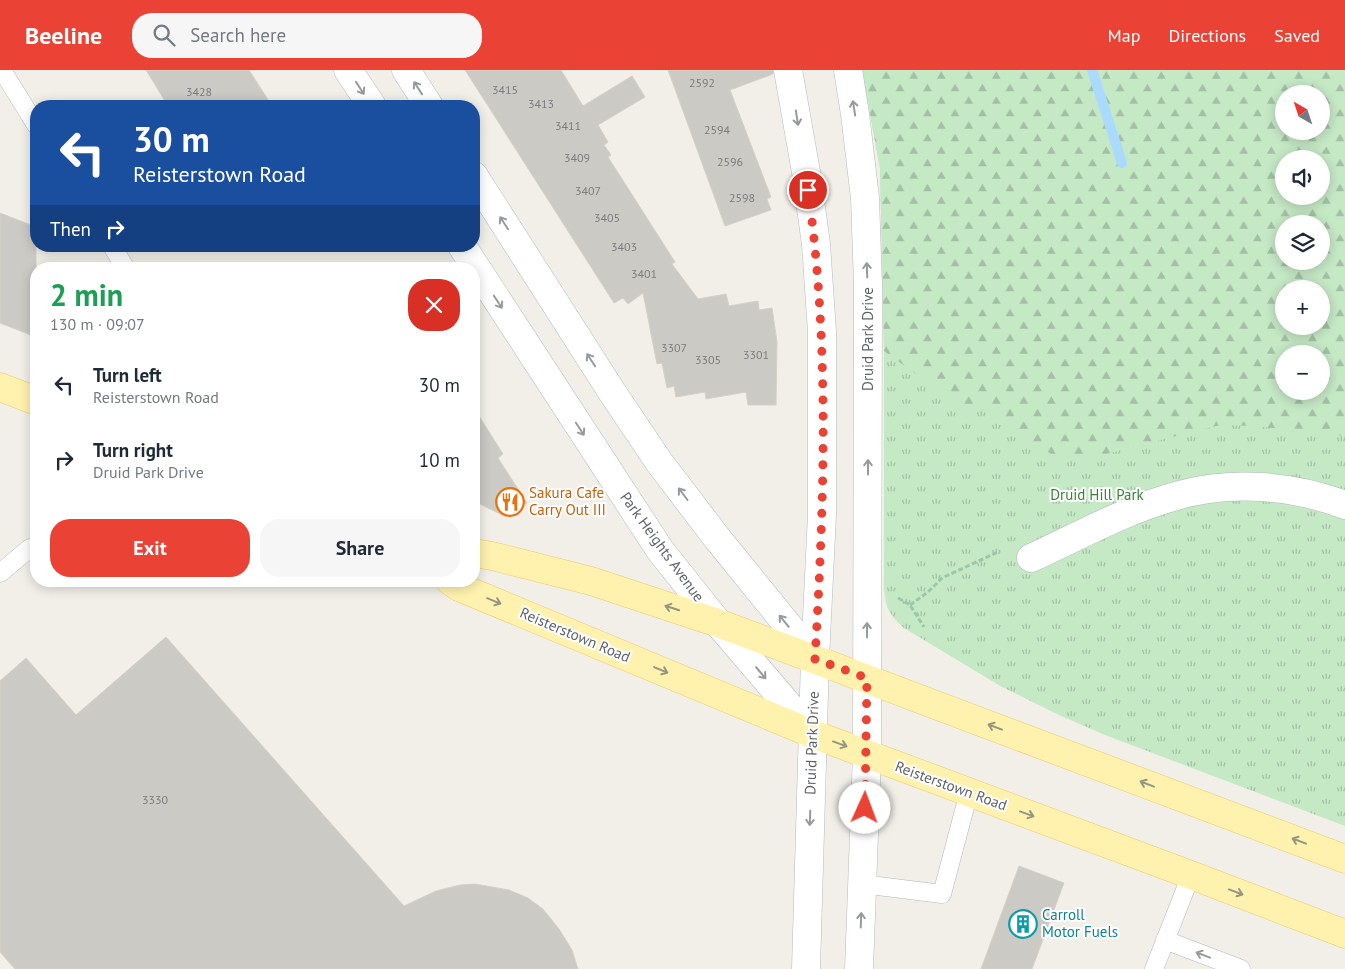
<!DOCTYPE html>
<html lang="en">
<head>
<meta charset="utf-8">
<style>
	:root { --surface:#fff; --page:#f6f6f7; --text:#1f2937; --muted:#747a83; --accent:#ea4335 }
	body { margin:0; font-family:"PT Sans",sans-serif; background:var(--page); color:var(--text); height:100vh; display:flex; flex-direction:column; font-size:19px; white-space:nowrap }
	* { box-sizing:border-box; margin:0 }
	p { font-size:16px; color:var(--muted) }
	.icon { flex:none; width:28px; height:28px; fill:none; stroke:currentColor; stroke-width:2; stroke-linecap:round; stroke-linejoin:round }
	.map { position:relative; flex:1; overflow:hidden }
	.drawer { position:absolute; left:30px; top:192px; width:450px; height:325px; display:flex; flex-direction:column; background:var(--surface); border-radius:20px; box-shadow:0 2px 12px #0003 }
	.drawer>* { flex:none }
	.banner { position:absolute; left:30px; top:30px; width:450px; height:152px; border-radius:20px; box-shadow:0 2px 12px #0003; background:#1a4fa0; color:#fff; overflow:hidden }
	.needle { width:32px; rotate:321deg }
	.tools { position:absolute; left:1275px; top:15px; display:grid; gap:10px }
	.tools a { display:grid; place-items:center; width:55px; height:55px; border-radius:50%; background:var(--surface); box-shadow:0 2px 12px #0003; font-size:25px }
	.pin { position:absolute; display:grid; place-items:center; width:42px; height:42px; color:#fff; margin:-21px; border:2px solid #fff; border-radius:50%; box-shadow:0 1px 5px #0007 }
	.me { position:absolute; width:55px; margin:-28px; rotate:2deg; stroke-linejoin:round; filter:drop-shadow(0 0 4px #0008) }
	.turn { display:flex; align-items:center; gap:18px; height:105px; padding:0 20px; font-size:22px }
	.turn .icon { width:65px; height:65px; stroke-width:2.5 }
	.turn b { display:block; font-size:35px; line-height:42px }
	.then { display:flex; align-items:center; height:48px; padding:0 20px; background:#0003; gap:10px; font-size:19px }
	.round { display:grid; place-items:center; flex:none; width:52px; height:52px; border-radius:20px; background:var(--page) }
	.summary { display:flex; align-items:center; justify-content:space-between; height:85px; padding:0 20px }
	h1 { font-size:30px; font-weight:700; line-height:38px; color:#1e9e55 }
	.button { display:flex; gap:10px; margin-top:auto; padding:10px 20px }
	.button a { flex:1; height:58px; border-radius:20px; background:var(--accent); color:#fff; font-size:20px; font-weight:700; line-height:58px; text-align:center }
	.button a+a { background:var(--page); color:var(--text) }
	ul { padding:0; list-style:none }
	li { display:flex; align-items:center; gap:15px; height:75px; padding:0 20px }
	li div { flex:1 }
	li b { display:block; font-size:19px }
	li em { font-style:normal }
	header { display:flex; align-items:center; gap:30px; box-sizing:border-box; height:70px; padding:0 25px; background:var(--accent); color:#fff }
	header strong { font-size:24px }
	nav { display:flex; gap:28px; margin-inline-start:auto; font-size:18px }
	.search { width:350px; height:45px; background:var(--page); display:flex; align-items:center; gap:12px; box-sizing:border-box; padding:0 18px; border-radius:20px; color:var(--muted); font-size:19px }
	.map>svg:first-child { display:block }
</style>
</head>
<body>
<header>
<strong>Beeline</strong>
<div class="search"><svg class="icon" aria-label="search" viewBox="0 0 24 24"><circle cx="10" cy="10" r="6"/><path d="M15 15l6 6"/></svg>Search here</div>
<nav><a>Map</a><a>Directions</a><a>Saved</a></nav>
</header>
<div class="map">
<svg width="1345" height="899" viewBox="0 0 1345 899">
	<defs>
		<pattern id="grass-tufts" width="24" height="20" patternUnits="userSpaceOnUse" patternTransform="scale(1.25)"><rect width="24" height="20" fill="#c5e8c5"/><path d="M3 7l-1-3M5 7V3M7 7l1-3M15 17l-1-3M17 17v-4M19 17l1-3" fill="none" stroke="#a3c0a4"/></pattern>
		<pattern id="forest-firs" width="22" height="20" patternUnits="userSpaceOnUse" patternTransform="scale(1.25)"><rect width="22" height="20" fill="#c5e8c5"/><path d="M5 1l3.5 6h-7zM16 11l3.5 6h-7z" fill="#a3c0a4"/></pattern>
	</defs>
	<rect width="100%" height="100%" fill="#f1efe8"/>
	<!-- grass -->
	<path fill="url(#grass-tufts)" fill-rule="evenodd" d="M 862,0 L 1345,0 L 1345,756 L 1105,665 L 1057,644 L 1002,617 L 904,558 C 889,544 886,539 884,519 L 884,281 L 880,98 ZM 1284,24 L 1321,24 L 1321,61 L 1284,61 ZM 1284,89 L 1321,89 L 1321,126 L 1284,126 ZM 1284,154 L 1321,154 L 1321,191 L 1284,191 ZM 1284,219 L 1321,219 L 1321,256 L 1284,256 ZM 1284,284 L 1321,284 L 1321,321 L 1284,321 Z"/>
	<!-- forest -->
	<path fill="url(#forest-firs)" fill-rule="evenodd" d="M 862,0 L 1345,0 L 1345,366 L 1253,356 L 1220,355 L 1106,384 L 1056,387 L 1027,369 L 1004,346 L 953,331 L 884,281 L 880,98 ZM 1284,24 L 1321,24 L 1321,61 L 1284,61 ZM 1284,89 L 1321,89 L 1321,126 L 1284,126 ZM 1284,154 L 1321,154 L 1321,191 L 1284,191 ZM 1284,219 L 1321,219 L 1321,256 L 1284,256 ZM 1284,284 L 1321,284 L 1321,321 L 1284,321 Z"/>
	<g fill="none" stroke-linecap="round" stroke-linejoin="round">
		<!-- stream -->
		<path stroke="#aadaff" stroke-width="10" d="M 1092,0 L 1122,93"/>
	</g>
	<!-- building -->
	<path fill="#cccac5" stroke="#d6d1c6" d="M 146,0 L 249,0 L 272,36 L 168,36 Z
		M 465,0 L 561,0 L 583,36 L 632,6 L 645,27 L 598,55 L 608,72 L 604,75 L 611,85 L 608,87 L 675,192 L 672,194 L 698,229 L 726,224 L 729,236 L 758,231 L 759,240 L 772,238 L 777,272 L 776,335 L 748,335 L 746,322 L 706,329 L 705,322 L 676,327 L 674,316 L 667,318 L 662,293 L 657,294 L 643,223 L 628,234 L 623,228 L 614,233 Z
		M 668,0 L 773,0 L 773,4 L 730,20 L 771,127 L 767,129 L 771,140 L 725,156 Z
		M 0,143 L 36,157 L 36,267 L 0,253 Z
		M 474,338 L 503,384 L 498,388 L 527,433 L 506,447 L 474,431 Z
		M 166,567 L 404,836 L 436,821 L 460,815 L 475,814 L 509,820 L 528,828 L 543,839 L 559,859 L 572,880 L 578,899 L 15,899 L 0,882 L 0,611 L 26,588 L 76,645 Z
		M 1019,796 L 1064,813 L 1032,899 L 981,899 Z"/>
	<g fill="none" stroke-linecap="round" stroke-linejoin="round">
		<defs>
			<path id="service" d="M 2,0 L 36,55
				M 112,176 L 126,199
				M 0,503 L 30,478
				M 862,814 L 942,824 L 969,722
				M 1165,870 L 1241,899
				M 1154,899 L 1191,805"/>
			<path id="minor" d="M 1031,488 C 1079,466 1125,440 1176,426 C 1230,410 1292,415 1345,435"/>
			<path id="secondary" d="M 348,0 L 372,36
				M 406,0 L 429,36
				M 788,0 L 806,102 L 816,174 L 822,262 L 822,444 L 815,589 L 806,899
				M 848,0 L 855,44 L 865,128 L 868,215 L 867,684 L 859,899
				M 474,106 L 612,322 L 659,392 L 717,468 L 815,589
				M 462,176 L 660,480 L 718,553 L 813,664"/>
			<path id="primary" d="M 0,317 L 36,331
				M 474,483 L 492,486 L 591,511 L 718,553 L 1345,789
				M 450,511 L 459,517 L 813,664 L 1191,805 L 1345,864"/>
		</defs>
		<!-- service casing -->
		<use href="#service" stroke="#b5b8bc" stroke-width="19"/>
		<!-- minor casing -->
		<use href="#minor" stroke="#b5b8bc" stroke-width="29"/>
		<!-- secondary casing -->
		<use href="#secondary" stroke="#b6babf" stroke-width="29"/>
		<!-- primary casing -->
		<use href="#primary" stroke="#f2c960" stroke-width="29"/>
		<!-- path -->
		<path stroke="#9cc7a9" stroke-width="3" stroke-dasharray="5 2.5" stroke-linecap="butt" d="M 898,528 L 910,535 L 924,557
			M 910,535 L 928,522 L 942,508 L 1000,481"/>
		<!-- service -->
		<use href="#service" stroke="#fff" stroke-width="18"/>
		<!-- minor -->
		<use href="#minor" stroke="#fff" stroke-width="28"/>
		<!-- secondary -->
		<use href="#secondary" stroke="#fff" stroke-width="28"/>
		<!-- primary -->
		<use href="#primary" stroke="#fff2af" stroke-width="28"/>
	</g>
	<!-- one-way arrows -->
	<defs><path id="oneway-shaft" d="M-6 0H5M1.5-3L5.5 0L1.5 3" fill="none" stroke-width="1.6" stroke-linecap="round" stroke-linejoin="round" transform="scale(1.25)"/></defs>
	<g stroke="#979a9d">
		<use href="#oneway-shaft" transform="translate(360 18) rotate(57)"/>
		<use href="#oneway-shaft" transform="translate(418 18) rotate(-123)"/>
		<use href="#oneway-shaft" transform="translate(854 38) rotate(-99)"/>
		<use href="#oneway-shaft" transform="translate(797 48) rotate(81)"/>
		<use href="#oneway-shaft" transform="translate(504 153) rotate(-123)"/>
		<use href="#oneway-shaft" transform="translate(867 200) rotate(-92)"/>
		<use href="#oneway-shaft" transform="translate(498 232) rotate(57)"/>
		<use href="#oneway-shaft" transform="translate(591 290) rotate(-123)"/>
		<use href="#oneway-shaft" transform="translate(580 359) rotate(57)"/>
		<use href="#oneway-shaft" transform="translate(868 397) rotate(-90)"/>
		<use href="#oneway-shaft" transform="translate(683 424) rotate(-127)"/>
		<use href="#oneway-shaft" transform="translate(784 551) rotate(-129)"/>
		<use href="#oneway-shaft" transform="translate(867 560) rotate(-90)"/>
		<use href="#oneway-shaft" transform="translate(761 603) rotate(50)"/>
		<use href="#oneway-shaft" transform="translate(810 748) rotate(92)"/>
		<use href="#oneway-shaft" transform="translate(861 850) rotate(-88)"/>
		<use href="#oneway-shaft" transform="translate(1203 885) rotate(-159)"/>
	</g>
	<g stroke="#979581">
		<use href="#oneway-shaft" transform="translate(494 531) rotate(22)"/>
		<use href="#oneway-shaft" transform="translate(672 538) rotate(-162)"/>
		<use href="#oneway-shaft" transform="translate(661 600) rotate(23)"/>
		<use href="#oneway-shaft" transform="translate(995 657) rotate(-159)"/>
		<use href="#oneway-shaft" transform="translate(840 674) rotate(20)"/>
		<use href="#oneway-shaft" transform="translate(1147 714) rotate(-159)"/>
		<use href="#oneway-shaft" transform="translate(1027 744) rotate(20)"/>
		<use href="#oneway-shaft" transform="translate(1299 771) rotate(-159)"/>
		<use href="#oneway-shaft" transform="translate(1236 822) rotate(21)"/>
	</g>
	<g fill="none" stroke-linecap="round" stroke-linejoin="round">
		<!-- route -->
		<path stroke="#ea4335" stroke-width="9" stroke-dasharray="0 16.2" d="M 808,120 C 830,275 824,433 815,589 L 867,608 L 865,738"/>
	</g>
	<!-- icons -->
	<defs>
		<symbol id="restaurant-ring" viewBox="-11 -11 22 22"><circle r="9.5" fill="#fff" stroke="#e8710a" stroke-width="1.5"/><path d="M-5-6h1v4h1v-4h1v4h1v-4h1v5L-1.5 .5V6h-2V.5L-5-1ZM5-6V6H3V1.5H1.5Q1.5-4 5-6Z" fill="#e8710a"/></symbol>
		<symbol id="building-ring" viewBox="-11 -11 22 22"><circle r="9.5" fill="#fff" stroke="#0f9aa8" stroke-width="1.5"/><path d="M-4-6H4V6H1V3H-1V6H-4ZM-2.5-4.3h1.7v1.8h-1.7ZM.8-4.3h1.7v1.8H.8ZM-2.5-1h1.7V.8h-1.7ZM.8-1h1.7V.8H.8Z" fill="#0f9aa8"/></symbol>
	</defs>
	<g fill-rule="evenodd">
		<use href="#restaurant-ring" x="494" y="416" width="32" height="32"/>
		<use href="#building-ring" x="1007" y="838" width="32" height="32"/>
	</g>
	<g text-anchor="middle" stroke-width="4" stroke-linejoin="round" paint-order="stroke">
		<!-- number labels -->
		<g font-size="12" fill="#7a7d7f">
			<text x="702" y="17">2592</text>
			<text x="505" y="24">3415</text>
			<text x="199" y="26">3428</text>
			<text x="541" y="38">3413</text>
			<text x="568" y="60">3411</text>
			<text x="717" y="64">2594</text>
			<text x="577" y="92">3409</text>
			<text x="730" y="96">2596</text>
			<text x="588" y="125">3407</text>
			<text x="742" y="132">2598</text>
			<text x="607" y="152">3405</text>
			<text x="624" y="181">3403</text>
			<text x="644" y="208">3401</text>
			<text x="674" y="282">3307</text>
			<text x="756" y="289">3301</text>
			<text x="708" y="294">3305</text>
			<text x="155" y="734">3330</text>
		</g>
		<!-- street labels -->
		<g font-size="15" fill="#5f6368" stroke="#fff">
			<text transform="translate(868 269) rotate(-90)" y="5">Druid Park Drive</text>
			<text transform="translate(662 477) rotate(54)" y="5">Park Heights Avenue</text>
			<text transform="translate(575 565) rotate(23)" y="5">Reisterstown Road</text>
			<text transform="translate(812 673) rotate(-88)" y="5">Druid Park Drive</text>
			<text transform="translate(951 716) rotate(20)" y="5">Reisterstown Road</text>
		</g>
		<!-- food labels -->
		<g font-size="15" fill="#c56008" stroke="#fff" text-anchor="start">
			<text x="529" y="428">Sakura Cafe<tspan x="529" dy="17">Carry Out III</tspan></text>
		</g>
		<!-- park labels -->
		<g font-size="15" fill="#348238" stroke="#fff">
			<text x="1097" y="430">Druid Hill Park</text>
		</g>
		<!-- culture labels -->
		<g font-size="15" fill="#0d838f" stroke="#fff" text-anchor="start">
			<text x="1042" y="850">Carroll<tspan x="1042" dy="17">Motor Fuels</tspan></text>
		</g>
	</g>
</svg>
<div class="tools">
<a><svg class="needle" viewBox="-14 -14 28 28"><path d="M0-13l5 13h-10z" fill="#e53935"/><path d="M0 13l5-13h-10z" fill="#747a83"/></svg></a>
<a><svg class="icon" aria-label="sound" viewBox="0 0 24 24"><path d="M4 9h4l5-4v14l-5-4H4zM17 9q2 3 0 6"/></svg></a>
<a><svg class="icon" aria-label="layers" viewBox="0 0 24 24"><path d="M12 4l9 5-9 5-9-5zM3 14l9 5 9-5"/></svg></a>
<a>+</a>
<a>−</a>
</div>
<div class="pin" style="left:808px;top:120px;background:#d93025"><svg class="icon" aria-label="arrive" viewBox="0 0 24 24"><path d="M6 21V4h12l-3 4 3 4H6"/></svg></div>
<svg class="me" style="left:865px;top:738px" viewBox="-20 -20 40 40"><circle r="19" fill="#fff"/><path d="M0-13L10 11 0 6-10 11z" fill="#ea4335"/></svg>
<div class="banner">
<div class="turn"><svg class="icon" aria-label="left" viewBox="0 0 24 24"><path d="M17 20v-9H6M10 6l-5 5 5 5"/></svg><div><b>30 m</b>Reisterstown Road</div></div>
<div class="then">Then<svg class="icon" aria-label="right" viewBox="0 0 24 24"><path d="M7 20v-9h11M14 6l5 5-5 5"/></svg></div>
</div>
<section class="drawer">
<div class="summary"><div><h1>2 min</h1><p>130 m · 09:07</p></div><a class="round" style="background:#d93025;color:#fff"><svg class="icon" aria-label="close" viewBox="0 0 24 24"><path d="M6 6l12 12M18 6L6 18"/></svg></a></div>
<ul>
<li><svg class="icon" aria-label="left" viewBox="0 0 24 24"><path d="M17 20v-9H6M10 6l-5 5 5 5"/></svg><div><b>Turn left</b><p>Reisterstown Road</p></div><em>30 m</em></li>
<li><svg class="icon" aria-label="right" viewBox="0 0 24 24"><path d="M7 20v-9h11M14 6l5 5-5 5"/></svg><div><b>Turn right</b><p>Druid Park Drive</p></div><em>10 m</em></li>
</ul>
<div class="button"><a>Exit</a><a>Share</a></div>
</section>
</div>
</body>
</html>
